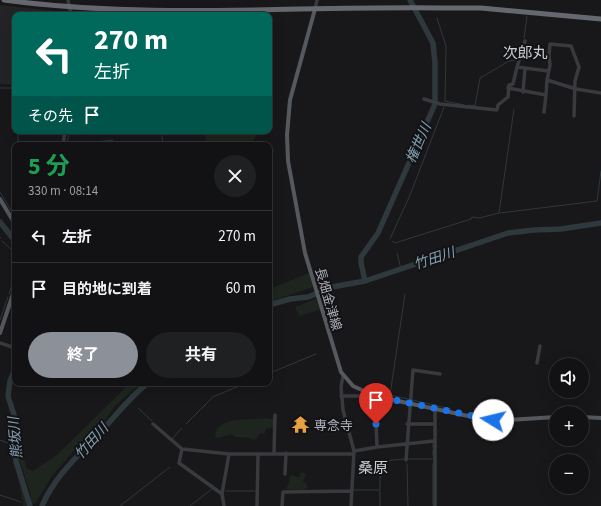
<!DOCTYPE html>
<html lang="ja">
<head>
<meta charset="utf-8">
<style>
	:root { --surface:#121214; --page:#1f2022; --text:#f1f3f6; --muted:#9c9ea0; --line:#313234; --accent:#8c9099 }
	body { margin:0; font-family:"Source Sans 3","Noto Sans JP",sans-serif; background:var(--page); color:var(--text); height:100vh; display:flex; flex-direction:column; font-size:15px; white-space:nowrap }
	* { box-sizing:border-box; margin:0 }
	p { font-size:13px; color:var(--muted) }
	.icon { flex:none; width:22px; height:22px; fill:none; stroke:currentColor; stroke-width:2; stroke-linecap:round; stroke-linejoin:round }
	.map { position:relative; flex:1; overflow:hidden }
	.side { position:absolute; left:12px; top:142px; width:260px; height:244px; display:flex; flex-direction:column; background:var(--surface); border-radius:8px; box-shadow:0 4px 16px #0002,0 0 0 1px var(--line) }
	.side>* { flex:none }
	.hud { position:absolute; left:12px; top:12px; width:260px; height:122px; border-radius:8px; box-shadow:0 4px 16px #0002,0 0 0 1px var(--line); background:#00695c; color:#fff; overflow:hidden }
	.buttons { position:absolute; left:549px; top:358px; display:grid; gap:8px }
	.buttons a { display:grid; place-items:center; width:40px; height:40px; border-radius:50%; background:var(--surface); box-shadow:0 4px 16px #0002,0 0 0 1px var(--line); font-size:20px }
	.pin { position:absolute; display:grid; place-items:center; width:34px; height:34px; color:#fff; margin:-41px -17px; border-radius:50% 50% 50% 0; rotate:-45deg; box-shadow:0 0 4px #0007 }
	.pin .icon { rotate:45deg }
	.me { position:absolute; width:44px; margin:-22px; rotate:279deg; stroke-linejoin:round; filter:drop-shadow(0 0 3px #0008) }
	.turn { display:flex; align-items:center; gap:14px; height:84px; padding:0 16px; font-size:18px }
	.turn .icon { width:52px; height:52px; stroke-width:2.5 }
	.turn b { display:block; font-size:28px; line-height:34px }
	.then { display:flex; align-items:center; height:38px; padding:0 16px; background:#0003; gap:8px; font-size:15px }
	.round { display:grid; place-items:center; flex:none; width:42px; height:42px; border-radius:21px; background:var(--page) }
	.head { display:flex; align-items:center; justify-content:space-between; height:68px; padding:0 16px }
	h1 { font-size:24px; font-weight:700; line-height:30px; color:#1e9e55 }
	.action { display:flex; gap:8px; margin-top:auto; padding:8px 16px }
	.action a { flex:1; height:46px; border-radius:24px; background:var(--accent); color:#fff; font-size:16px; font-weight:700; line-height:46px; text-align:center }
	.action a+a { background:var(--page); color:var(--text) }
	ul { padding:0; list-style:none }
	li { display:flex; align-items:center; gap:12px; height:52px; padding:0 16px; border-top:1px solid var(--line) }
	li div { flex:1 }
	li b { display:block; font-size:15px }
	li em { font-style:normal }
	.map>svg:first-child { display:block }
</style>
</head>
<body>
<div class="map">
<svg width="601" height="506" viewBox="0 0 601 506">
	<rect width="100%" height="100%" fill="#18181a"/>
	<!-- built -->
	<path fill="#242427" d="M 0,5 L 63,12 L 63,15 L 15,15 L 15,85 L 0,84 Z"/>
	<!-- green -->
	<path fill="#1e241e" d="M 200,131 L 259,131 L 251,145 L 204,145 L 206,137 Z
		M 309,273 L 313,287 L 269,302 L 269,289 Z
		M 316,299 L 320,310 L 299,316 L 295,307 Z
		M 130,383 L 141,383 L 115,406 L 105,420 L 78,446 L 52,476 L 35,504 L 31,503 L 31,495 L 18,456 L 16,427 L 18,420 L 26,468 L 33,471 L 58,454 Z
		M 265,418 L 273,419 L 274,427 L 266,429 L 264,435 L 261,433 L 254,441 L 250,438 L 235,437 L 232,434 L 219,438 L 215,437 C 215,415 250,421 265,418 Z
		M 12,445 L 29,506 L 23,506 L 20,486 L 13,463 Z
		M 301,472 L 306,474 L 303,481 L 307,485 L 307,488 L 303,490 L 286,489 L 289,483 L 290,476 L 293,475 L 299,478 Z"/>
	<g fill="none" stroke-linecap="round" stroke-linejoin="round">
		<!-- stream -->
		<path stroke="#2e383d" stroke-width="1" d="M 437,18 L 446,46 L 445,101 L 464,105
			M 524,38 L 527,16
			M 0,88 L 15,88
			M 469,105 L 475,106 L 480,78 L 509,61 L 517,60 L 523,43
			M 18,131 L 18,145
			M 162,136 L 163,145
			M 67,145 L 69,131
			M 71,145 L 113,140
			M 0,192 L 15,217
			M 500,213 L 597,201 L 601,171
			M 0,237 L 1,238
			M 390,239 L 410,195 L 444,107
			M 2,241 L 15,253
			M 392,241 L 395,243 L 471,219 L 472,217 L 479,218 L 499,213 L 514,109
			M 397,253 L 401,269
			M 9,294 L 15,275
			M 405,294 L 390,395 L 408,399
			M 0,320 L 8,297
			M 270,373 L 316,354
			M 412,400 L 434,405
			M 437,406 L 451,409
			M 138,408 L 152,421
			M 186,424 L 213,397 L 246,383
			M 172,439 L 182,428
			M 0,440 L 10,444
			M 433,444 L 433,447
			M 433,450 L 433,456
			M 407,459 L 433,459
			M 407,464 L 408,506
			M 353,490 L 380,490 L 380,478 L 384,461 L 404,459
			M 226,491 L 255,491
			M 0,495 L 21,502
			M 433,505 L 433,464
			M 120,506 L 170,467
			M 190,506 L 212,489
			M 380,506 L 380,491"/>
		<!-- river -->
		<path stroke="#2e383d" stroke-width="5.5" d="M 0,222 L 15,241
			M 365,281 L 361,263 L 361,257 L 378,233 L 435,104 L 435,63 L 433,43 L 410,0
			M 269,305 L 290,299 L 308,297 L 332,287 L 365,281 L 508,233 L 534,230 L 561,229 L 601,223
			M 15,369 L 10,381 L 8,396 L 14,415 L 14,447 L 16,461 L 30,506
			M 42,506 C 55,475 83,451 105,427 C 119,412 131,396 148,383"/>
		<!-- minor -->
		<path stroke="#393a3e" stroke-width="3.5" d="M 68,0 L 71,15
			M 315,9 L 317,0
			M 517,67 L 525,41
			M 508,88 L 546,95 L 544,112
			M 523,92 L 525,68
			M 546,95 L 547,80
			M 424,99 L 440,104 L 497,110 L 498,105 L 508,97 L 509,85 L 513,84 L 517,67 L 548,71
			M 574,116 L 575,81 L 579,67 L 571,46 L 550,44 L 549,55 L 550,65 L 547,80 L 576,89 L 601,93
			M 63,145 L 65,131
			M 0,343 L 15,348
			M 537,363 L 540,346
			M 343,376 L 341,387 L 343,410 L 354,451 L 351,506
			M 341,396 L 375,396
			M 375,397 L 377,447
			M 435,409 L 435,506
			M 153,424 L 182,449 L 229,454 L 353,454
			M 407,424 L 434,424
			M 182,449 L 179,463 L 222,494 L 224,506
			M 354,451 L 377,447 L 434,441
			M 274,453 L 275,415
			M 406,460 L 413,370 L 440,374
			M 285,474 L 286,453
			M 222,494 L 229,454
			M 257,506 L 258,455
			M 282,506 L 283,492 L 352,491"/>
		<!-- major -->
		<path stroke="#55585d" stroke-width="4" d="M 315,9 L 290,100 L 287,135 L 288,161 L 305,253 L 341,372 L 353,386 L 375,396 L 482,419 L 493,421 L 556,417
			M 0,199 L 15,224
			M 0,333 L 15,288
			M 582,417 L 601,418"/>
		<!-- highway -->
		<path stroke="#65696f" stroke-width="5" d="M 4,0 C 154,20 301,5 451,8 L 481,8 L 601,19"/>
	</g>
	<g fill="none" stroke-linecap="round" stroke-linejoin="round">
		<!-- route -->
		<path stroke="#1a73e8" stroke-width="7" stroke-dasharray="0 12.6" d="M 376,424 L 375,396 L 493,420"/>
	</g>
	<!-- icons -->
	<defs>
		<symbol id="temple-bare" viewBox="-9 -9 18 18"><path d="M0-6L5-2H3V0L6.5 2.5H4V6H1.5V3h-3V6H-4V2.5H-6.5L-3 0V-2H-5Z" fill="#e7a142" stroke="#131315" stroke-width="2.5" paint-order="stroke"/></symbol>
	</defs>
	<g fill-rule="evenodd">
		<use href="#temple-bare" x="288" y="412" width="25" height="25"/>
	</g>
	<g text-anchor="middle" stroke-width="4" stroke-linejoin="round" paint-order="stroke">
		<!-- street labels -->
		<g font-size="13" fill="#abb0b9" stroke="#131315">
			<text transform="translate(329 299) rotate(74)" y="5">長畑金津線</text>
		</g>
		<!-- poi labels -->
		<g font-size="13" fill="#abb0b9" stroke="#131315" text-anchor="start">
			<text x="314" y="430">専念寺</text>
		</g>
		<!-- water labels -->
		<g font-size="14" font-style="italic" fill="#84a0b1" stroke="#131315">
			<text transform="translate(418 143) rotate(-66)" y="5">権世川</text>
			<text transform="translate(434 258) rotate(-18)" y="5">竹田川</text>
			<text transform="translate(15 438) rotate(-95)" y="5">熊坂川</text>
			<text transform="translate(91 441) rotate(-48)" y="5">竹田川</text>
		</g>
		<!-- quarter labels -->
		<g font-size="15" fill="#cbcfd5" stroke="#131315">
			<text x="525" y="58">次郎丸</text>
			<text x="373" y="473">桑原</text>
		</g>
	</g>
</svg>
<div class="buttons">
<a><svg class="icon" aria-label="sound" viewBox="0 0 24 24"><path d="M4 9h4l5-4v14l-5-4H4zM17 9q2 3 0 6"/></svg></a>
<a>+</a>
<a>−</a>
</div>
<div class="pin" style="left:376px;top:424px;background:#d93025"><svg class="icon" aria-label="arrive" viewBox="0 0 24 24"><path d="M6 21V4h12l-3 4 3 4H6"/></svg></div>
<svg class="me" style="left:493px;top:420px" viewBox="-20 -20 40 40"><circle r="19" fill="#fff"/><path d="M0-13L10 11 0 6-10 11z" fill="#1a73e8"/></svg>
<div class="hud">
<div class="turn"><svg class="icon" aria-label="left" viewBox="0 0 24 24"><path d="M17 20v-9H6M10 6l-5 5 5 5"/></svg><div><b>270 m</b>左折</div></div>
<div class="then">その先<svg class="icon" aria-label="arrive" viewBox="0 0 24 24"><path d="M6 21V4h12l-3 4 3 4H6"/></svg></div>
</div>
<section class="side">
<div class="head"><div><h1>5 分</h1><p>330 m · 08:14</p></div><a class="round"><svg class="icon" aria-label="close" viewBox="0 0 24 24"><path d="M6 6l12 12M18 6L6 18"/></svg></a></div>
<ul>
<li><svg class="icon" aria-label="left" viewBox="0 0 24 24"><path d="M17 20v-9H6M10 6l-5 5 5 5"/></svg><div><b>左折</b></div><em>270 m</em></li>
<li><svg class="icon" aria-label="arrive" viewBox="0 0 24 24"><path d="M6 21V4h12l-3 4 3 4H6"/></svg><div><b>目的地に到着</b></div><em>60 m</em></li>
</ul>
<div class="action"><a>終了</a><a>共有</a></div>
</section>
</div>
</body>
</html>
